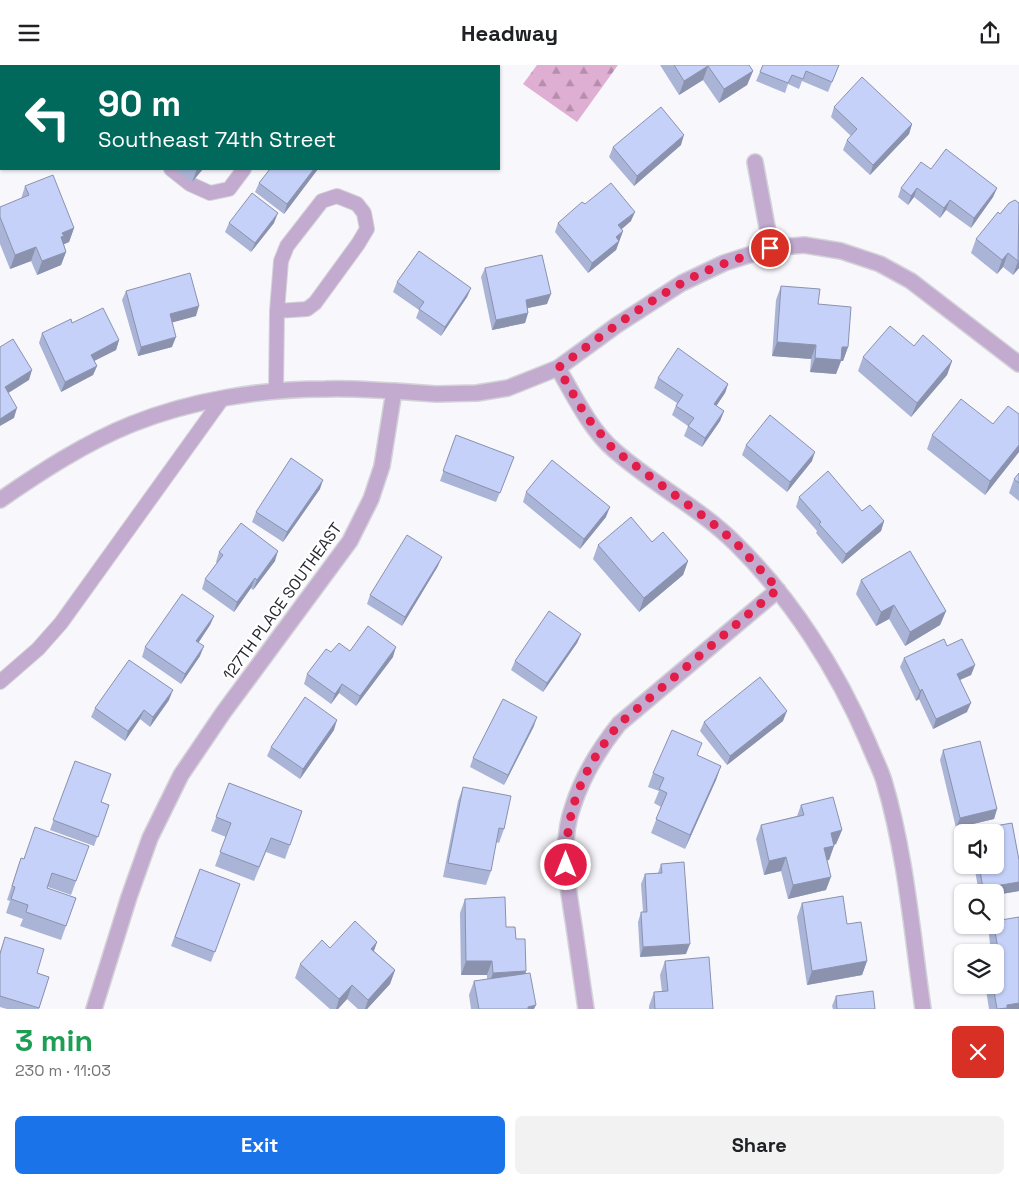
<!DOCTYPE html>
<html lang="en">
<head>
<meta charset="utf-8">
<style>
	:root { --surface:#fff; --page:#f2f2f2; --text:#202124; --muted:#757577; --accent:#1a73e8 }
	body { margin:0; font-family:"Space Grotesk",sans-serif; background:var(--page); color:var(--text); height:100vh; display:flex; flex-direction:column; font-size:19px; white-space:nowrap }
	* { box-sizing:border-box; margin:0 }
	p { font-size:16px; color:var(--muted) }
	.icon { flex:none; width:28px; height:28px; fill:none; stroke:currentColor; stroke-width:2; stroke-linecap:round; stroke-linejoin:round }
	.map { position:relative; height:944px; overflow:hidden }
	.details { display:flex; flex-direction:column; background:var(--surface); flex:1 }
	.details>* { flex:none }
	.top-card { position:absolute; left:0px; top:0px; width:500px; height:105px; box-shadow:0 1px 4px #0004; background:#00695c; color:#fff; overflow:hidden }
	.buttons { position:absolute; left:954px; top:759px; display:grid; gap:10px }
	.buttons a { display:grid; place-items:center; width:50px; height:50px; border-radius:8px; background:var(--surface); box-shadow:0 1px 4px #0004; font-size:25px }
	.pin { position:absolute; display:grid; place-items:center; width:42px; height:42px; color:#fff; margin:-21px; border:2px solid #fff; border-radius:50%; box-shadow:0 1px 5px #0007 }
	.me { position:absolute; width:55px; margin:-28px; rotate:0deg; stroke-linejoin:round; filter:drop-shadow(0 0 4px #0008) }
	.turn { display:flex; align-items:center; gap:18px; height:105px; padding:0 15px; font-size:22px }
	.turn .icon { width:65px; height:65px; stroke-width:2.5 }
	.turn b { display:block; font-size:35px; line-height:42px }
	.round { display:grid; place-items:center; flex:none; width:52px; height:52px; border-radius:8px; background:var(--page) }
	.summary { display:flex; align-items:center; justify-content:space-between; height:85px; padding:0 15px }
	h1 { font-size:30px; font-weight:600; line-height:38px; color:#1e9e55 }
	.primary-button { display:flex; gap:10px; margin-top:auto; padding:10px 15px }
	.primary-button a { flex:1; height:58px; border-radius:8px; background:var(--accent); color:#fff; font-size:20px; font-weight:600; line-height:58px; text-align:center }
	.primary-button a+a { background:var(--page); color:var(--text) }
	header { display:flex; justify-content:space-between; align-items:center; height:65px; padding:0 15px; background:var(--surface); font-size:22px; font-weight:600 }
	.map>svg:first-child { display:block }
</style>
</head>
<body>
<header><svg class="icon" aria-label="menu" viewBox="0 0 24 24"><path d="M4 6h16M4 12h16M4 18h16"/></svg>Headway<svg class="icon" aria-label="share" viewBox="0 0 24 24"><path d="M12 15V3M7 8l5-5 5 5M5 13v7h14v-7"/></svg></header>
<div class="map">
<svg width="1019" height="944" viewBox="0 0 1019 944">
	<defs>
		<pattern id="forest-firs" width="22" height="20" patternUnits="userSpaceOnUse" patternTransform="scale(1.25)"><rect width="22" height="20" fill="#dfafd3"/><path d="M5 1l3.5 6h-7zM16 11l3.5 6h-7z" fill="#b58eac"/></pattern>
	</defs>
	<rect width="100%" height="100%" fill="#f8f7fc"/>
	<!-- forest -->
	<path fill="url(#forest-firs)" d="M 537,0 L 618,0 L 577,57 L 523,19 Z"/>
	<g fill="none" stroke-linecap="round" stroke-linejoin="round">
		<defs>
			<path id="service" d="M 91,0 L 91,1
				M 151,0 L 151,1
				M 171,104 L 190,119 L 210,128 L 229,124 L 244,104
				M 276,326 L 277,246 L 281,196 L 287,181 L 322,136 L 337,131 L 357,139 L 364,148 L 367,164 L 358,179 L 315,238 L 307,244 L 277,246
				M 0,617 L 38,584 L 61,558 L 222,334"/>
			<path id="minor" d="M 11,1 L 12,0
				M 0,11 L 1,10
				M 755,97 L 771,183
				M 558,303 C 573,329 591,366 614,385 C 652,419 700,443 736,479 C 792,534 837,605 868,677 C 873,690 880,703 884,716 C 906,790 912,868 923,944
				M 0,435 C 42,406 85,378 132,359 C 192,335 261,324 325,324 C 348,323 371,325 394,326
				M 94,944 L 129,832 L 150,773 L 181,710 L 223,648 L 350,476 L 371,434 L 382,401 L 394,326 L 436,329 L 477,328 L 508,323 L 558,303 L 617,260 L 682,218 L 724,198 L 771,183 L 804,180 L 841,186 L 880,199 L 911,216 L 1019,299
				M 586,944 C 582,916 578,889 574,861 C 568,822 559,779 573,741 C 583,710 599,684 619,659 L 778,525"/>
		</defs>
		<!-- service casing -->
		<use href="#service" stroke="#d3d2d8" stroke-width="16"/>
		<!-- minor casing -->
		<use href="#minor" stroke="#d3d2d8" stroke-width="18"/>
		<!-- service -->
		<use href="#service" stroke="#c3abd0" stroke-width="14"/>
		<!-- minor -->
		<use href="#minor" stroke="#c3abd0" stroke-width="15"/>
	</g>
	<!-- wall -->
	<path fill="#a9b4d6" d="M 273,0 L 291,0 L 290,1 L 275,1 Z
		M 660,0 L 749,0 L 753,6 L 747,20 L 719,38 L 703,15 L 679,30 Z
		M 763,0 L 839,0 L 828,27 L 802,16 L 799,24 L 788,19 L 785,28 L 756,16 Z
		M 834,42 L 912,59 L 909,69 L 870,110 L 843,85 L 847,75 L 851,71 L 831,52 Z
		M 681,80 L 634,121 L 609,92 L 613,82 Z
		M 174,104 L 203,104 L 192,117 Z
		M 270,104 L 318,104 L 284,149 L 255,127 L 259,118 Z
		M 931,104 L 997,123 L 993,132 L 971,163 L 946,145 L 940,153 L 914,132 L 908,140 L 898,132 L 901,123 Z
		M 25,121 L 74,163 L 69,177 L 64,179 L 66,187 L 61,200 L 37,210 L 31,196 L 10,204 L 0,179 L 0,142 L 21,134 Z
		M 1019,138 L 1019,203 L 1013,210 L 1003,202 L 997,209 L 971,188 L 976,174 L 1000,149 Z
		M 585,139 L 631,156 L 621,164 L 623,166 L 616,185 L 588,208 L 555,167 L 558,158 Z
		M 229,158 L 274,158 L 251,187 L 225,167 Z
		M 485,203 L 547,239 L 528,243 L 528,248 L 525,258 L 492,265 L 481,212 Z
		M 397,217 L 471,223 L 467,232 L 441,271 L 416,253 L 419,245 L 393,227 Z
		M 781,221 L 818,239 L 848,282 L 843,296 L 841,296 L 836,309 L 810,307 L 811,294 L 772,291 L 776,235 Z
		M 126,226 L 196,251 L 172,257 L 172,282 L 138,291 L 122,235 Z
		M 72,258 L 119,275 L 116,285 L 94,296 L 97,301 L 93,310 L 61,327 L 39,278 L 42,268 Z
		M 863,292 L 952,296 L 947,310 L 911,352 L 858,306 Z
		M 658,313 L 728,319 L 725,328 L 716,341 L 724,346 L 720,356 L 702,382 L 684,371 L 688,361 L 672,350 L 677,338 L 654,323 Z
		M 1019,349 L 1019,387 L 985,430 L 927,384 L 932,370 L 993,359 Z
		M 456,370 L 514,392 L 496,437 L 440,416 Z
		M 746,380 L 812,396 L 787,427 L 742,390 Z
		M 1019,408 L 1019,436 L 1009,428 L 1014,414 Z
		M 320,424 L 283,477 L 252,457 L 256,447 Z
		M 526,427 L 606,452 L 580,484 L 523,437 Z
		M 799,432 L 862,446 L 884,456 L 881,466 L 842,499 L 816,468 L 817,466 L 796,442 Z
		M 652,477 L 688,496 L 683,510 L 639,547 L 593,494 L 598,480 Z
		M 219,487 L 275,496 L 253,525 L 251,523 L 234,547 L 202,524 L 205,514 L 217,498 L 216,497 Z
		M 438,501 L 402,561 L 367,539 L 370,530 Z
		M 861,515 L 946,546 L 940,560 L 905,581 L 889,554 L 876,561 L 856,529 Z
		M 214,551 L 210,560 L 198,578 L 200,591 L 181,619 L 142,592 L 145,582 Z
		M 581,569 L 577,578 L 543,627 L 511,605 L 515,596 Z
		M 350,586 L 393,592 L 356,641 L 339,628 L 331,639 L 304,619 L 307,609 L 331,587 Z
		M 904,593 L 975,600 L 971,610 L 960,615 L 967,647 L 933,664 L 919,634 L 916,636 L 900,602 Z
		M 169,635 L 150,662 L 140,654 L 125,676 L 91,652 L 95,643 Z
		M 783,656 L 727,700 L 700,666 L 704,657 Z
		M 534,661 L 504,720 L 470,702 L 473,693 Z
		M 334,665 L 300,714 L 267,691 L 271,682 Z
		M 943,685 L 997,744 L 994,754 L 956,763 L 940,695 Z
		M 698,691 L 721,701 L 716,715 L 685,784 L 651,768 L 661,742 L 654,738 L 659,726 L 648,722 L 653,708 Z
		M 75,696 L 101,737 L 109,740 L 94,781 L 50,765 Z
		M 229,718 L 302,746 L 285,794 L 266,787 L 254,816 L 215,801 L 226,772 L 211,766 Z
		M 463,722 L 504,764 L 499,778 L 496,777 L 491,806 L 486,820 L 443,812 L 458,736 Z
		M 801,740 L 842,765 L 836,779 L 834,780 L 829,795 L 827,795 L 826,825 L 788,834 L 781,806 L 764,810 L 756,774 L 761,760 L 797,751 Z
		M 1012,758 L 1019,795 L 1019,826 L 995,830 L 995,828 L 979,828 L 974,800 L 995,800 L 995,768 L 972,768 L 972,765 Z
		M 89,781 L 71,830 L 48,822 L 47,823 L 76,833 L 61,875 L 20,861 L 23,854 L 6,848 L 10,836 L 7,835 L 21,793 L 24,794 Z
		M 661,799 L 686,889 L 640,892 L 638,857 L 641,847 L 643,847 L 641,819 L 645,809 L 658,808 Z
		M 200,804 L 240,819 L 211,897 L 171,881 Z
		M 465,834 L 506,862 L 516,874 L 526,906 L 526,908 L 534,944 L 471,944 L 469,930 L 474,916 L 487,914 L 487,910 L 461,910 L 460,848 Z
		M 802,838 L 847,859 L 867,896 L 862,910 L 807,920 L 797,852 Z
		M 992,860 L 995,860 L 1019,944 L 989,944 L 986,925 L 988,920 L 995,920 L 995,888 L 991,888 L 989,870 Z
		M 5,872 L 37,908 L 49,912 L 39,944 L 7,944 L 0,942 L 0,887 Z
		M 377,877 L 374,886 L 395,905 L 390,919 L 367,944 L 358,944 L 347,934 L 338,944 L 330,944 L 295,913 L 300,899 L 330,883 Z
		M 665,896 L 713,944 L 649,944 L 649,941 L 654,927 L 662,927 L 660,910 Z
		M 836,931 L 875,944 L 833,944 L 832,941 Z"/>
	<!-- shaded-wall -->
	<path fill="#8a92ae" d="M 708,1 L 703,15 L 679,30 L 684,16 Z
		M 753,6 L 747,20 L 719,38 L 724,24 Z
		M 912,59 L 909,69 L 870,110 L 873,100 Z
		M 684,70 L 681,80 L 634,121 L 637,111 Z
		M 197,104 L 203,104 L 192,117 Z
		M 314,104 L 318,104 L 284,149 L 287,139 Z
		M 917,123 L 914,132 L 908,140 L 911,131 Z
		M 997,123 L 993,132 L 971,163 L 974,153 Z
		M 950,135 L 946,145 L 940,153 L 944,143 Z
		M 635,147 L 631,156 L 615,170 L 618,160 Z
		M 278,148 L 274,158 L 251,187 L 255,178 Z
		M 74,163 L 69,177 L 60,181 L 56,186 L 62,168 Z
		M 623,166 L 616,185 L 588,208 L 592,198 L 616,172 Z
		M 36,182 L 31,196 L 10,204 L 15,190 Z
		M 66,187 L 61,200 L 37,210 L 42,196 Z
		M 1008,188 L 1003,202 L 997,209 L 1002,195 Z
		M 1019,195 L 1019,203 L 1013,210 L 1018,196 Z
		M 471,223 L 467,232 L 441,271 L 445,262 Z
		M 551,229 L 547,239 L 523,244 L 526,235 Z
		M 199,241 L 196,251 L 167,259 L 170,249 Z
		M 528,248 L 525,258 L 492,265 L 496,255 Z
		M 176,272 L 172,282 L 138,291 L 141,282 Z
		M 119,275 L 116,285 L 88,299 L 91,290 Z
		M 777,277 L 816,280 L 811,294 L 772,291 Z
		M 842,282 L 848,282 L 843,296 L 841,296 L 836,309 L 810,307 L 815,293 Z
		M 952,296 L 947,310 L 911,352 L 917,338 Z
		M 97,301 L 93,310 L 61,327 L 65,317 Z
		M 32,305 L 29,315 L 2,332 L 5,322 Z
		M 728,319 L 725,328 L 711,349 L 714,339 Z
		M 17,343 L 14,353 L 0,361 L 0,354 Z
		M 724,346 L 720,356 L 702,382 L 705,373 Z
		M 1019,380 L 1019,387 L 985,430 L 990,416 Z
		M 815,387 L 812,396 L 787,427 L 790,417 Z
		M 323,415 L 320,424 L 283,477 L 287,467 Z
		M 610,442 L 606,452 L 580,484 L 584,474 Z
		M 884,456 L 881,466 L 842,499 L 846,489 Z
		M 278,486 L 275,496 L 253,525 L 257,515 Z
		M 442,492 L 438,501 L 402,561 L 405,552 Z
		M 688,496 L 683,510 L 639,547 L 644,533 Z
		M 255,513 L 251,523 L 234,547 L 237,537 Z
		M 894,540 L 889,554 L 876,561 L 881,547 Z
		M 946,546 L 940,560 L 905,581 L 910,567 Z
		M 214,551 L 210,560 L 193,586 L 196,576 Z
		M 581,569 L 577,578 L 543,627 L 547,618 Z
		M 204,581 L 200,591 L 181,619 L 185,609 Z
		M 396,582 L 393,592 L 356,641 L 360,631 Z
		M 975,600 L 971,610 L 953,618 L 957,609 Z
		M 342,619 L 339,628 L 331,639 L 335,629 Z
		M 922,624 L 919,634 L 916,636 L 920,626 Z
		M 173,625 L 169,635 L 150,662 L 153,652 Z
		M 971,638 L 967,647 L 933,664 L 936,654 Z
		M 144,645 L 140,654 L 125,676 L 128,666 Z
		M 787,646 L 783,656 L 727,700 L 730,691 Z
		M 537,652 L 534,661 L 504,720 L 508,710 Z
		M 337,655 L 334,665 L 300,714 L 303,704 Z
		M 721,701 L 716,715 L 685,784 L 690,770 Z
		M 997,744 L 994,754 L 956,763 L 960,753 Z
		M 842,765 L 836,779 L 826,782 L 831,768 Z
		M 834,781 L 829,795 L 819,797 L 824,783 Z
		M 786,792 L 781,806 L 764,810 L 769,796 Z
		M 831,812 L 826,825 L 788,834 L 793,820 Z
		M 1019,817 L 1019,826 L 995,830 L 995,828 L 982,828 L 983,823 Z
		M 377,877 L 372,891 L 371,884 Z
		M 690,879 L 686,889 L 640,892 L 643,882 Z
		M 466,896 L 492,896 L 487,910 L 461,910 Z
		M 867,896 L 862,910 L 807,920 L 812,906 Z
		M 395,905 L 390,919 L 367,944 L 365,944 L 368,935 Z
		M 526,906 L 521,920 L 488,922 L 493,908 Z
		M 352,920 L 347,934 L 338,944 L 336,944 L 339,934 Z
		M 1019,938 L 1019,944 L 999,944 L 1007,940 Z
		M 536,940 L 534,944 L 527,944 L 528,942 Z"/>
	<!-- building -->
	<path fill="#c5d1f9" stroke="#8a92ae" d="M 297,0 L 378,0 L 377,1 L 296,1 Z
		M 674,0 L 749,0 L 753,6 L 724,24 L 708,1 L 684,16 Z
		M 763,0 L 839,0 L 832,17 L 806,6 L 803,14 L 792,10 L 788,18 L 760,7 Z
		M 862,12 L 912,59 L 873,100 L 847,75 L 857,64 L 834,42 Z
		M 661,42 L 684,70 L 637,111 L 613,82 Z
		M 946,84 L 997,123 L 974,153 L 950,135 L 944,143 L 917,123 L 911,131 L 901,123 L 921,97 L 931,104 Z
		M 270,104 L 314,104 L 287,139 L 259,118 Z
		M 53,110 L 74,163 L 62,168 L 64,171 L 61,172 L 66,187 L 42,196 L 36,182 L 15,190 L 0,152 L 0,142 L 29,130 L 25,121 Z
		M 611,118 L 635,147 L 618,160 L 623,166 L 616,172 L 619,176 L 592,198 L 558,158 L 582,137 L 585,139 Z
		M 252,128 L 278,148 L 255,178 L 229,158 Z
		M 1015,135 L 1019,138 L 1018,196 L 1008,188 L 1002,195 L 976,174 L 998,147 L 1000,149 L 1009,138 Z
		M 419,186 L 471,223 L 445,262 L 419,244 L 424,237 L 397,217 Z
		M 542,190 L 551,229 L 526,235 L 528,248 L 496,255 L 485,203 Z
		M 190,208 L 199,241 L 170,249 L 176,272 L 141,282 L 126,226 Z
		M 781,221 L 820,224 L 818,239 L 851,242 L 848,282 L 842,282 L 841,295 L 815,293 L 816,280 L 777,277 Z
		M 103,243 L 119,275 L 91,290 L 97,301 L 65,317 L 42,268 L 71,254 L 72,258 Z
		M 890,261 L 914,281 L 923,270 L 952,296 L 917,338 L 863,292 Z
		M 13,274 L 32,305 L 5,322 L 17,343 L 0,354 L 0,282 Z
		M 678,283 L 728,319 L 714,339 L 724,346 L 705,373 L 688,361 L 694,353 L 676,341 L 683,330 L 658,313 Z
		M 961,334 L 993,359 L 1008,341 L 1019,349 L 1019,380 L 990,416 L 932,370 Z
		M 770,350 L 815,387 L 790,417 L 746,380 Z
		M 456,370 L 514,392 L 500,428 L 443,406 Z
		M 291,393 L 323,415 L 287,467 L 256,447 Z
		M 552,395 L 610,442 L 584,474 L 526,427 Z
		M 828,406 L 862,446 L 870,440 L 884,456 L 846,489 L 819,459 L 821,457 L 799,432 Z
		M 1019,408 L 1019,418 L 1014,414 Z
		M 631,452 L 652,477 L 663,467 L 688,496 L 644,533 L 598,480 Z
		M 241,458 L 278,486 L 257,515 L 255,513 L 237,537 L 205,514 L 223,490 L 219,487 Z
		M 407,470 L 442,492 L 405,552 L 370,530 Z
		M 910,486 L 946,546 L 910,567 L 894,540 L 881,547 L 861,515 Z
		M 182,529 L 214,551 L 196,576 L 204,581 L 185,609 L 145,582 Z
		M 549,546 L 581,569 L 547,618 L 515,596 Z
		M 368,561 L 396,582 L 360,631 L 342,619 L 335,629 L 307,609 L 326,584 L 331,587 L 339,578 L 350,586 Z
		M 944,574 L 947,581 L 962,574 L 975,600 L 957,609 L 971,638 L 936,654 L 922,624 L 920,626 L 904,593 Z
		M 129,595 L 173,625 L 153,652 L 144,645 L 128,666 L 95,643 Z
		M 760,612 L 787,646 L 730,691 L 704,657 Z
		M 305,632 L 337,655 L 303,704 L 271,682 Z
		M 503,634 L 537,652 L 508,710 L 473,693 Z
		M 672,665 L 702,678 L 697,690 L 721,701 L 690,770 L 656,754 L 667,728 L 659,724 L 664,713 L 653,708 Z
		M 980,676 L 997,744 L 960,753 L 943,685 Z
		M 75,696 L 111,709 L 101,737 L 109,740 L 98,772 L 53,755 Z
		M 229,718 L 302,746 L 290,780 L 271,773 L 259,802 L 220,787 L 231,758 L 216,752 Z
		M 463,722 L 511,731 L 504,764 L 499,763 L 491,806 L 448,798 Z
		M 833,732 L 842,765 L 831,768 L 834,781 L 824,783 L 831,812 L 793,820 L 786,792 L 769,796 L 761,760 L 804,750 L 801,740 Z
		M 1012,758 L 1019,795 L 1019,817 L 983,823 L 979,800 L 995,800 L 995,768 L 973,768 L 972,765 Z
		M 35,762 L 89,781 L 76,816 L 52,808 L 47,823 L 76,833 L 66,861 L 26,847 L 28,840 L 11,834 L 15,822 L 12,821 L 21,793 L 24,794 Z
		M 684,797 L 690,879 L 643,882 L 641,847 L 647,847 L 645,809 L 662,808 L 661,799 Z
		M 200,804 L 240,819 L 215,887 L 175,872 Z
		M 843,831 L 847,859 L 861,857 L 867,896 L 812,906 L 802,838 Z
		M 505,832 L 506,862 L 515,862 L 516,874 L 525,874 L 526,906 L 493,908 L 492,896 L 466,896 L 465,834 Z
		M 1019,852 L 1019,938 L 1007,940 L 1007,943 L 997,944 L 993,920 L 995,920 L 995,911 L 1002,909 L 994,860 L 995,856 Z
		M 355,856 L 377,877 L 371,884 L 395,905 L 368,935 L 352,920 L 339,934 L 300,899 L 322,875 L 330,883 Z
		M 5,872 L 44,884 L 37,908 L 49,912 L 39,943 L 0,931 L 0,889 Z
		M 709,892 L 713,944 L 655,944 L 654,927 L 668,926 L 665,896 Z
		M 530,908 L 536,940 L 528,942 L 528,944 L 479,944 L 474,916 Z
		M 873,926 L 875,944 L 837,944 L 836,931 Z"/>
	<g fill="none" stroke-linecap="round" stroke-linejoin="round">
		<!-- route -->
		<path stroke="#e11d48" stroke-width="9" stroke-dasharray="0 16.2" d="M 566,800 C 566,741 583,704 619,659 L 778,524 L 736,478 L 711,457 L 613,384 L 586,351 L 558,303 C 598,273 638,243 682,218 C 710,202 740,193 770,183"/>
	</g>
	<g text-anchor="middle" stroke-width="4.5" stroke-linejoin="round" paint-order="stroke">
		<!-- street labels -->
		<g font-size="16" fill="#2a2932" stroke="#fff">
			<text transform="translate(282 536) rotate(-54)" y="6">127TH PLACE SOUTHEAST</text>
		</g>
	</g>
</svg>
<div class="buttons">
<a><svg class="icon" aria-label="sound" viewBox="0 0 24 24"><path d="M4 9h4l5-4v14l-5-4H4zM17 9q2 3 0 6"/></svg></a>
<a><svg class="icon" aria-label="search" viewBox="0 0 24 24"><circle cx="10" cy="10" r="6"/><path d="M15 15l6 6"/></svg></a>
<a><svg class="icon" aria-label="layers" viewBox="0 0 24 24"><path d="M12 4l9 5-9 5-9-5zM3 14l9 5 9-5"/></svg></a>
</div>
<div class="pin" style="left:770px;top:183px;background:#d93025"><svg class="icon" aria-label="arrive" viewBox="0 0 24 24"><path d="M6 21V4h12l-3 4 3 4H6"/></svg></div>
<svg class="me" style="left:566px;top:800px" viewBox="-20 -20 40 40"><circle r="17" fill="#e11d48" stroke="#fff" stroke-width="3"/><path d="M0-11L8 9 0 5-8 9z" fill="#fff"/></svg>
<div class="top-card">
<div class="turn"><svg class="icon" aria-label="left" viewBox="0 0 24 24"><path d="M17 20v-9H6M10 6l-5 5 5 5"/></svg><div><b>90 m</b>Southeast 74th Street</div></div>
</div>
</div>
<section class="details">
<div class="summary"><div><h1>3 min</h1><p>230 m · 11:03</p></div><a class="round" style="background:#d93025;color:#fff"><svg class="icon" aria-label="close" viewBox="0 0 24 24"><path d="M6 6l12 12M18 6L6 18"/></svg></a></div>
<div class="primary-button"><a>Exit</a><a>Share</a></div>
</section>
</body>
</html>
